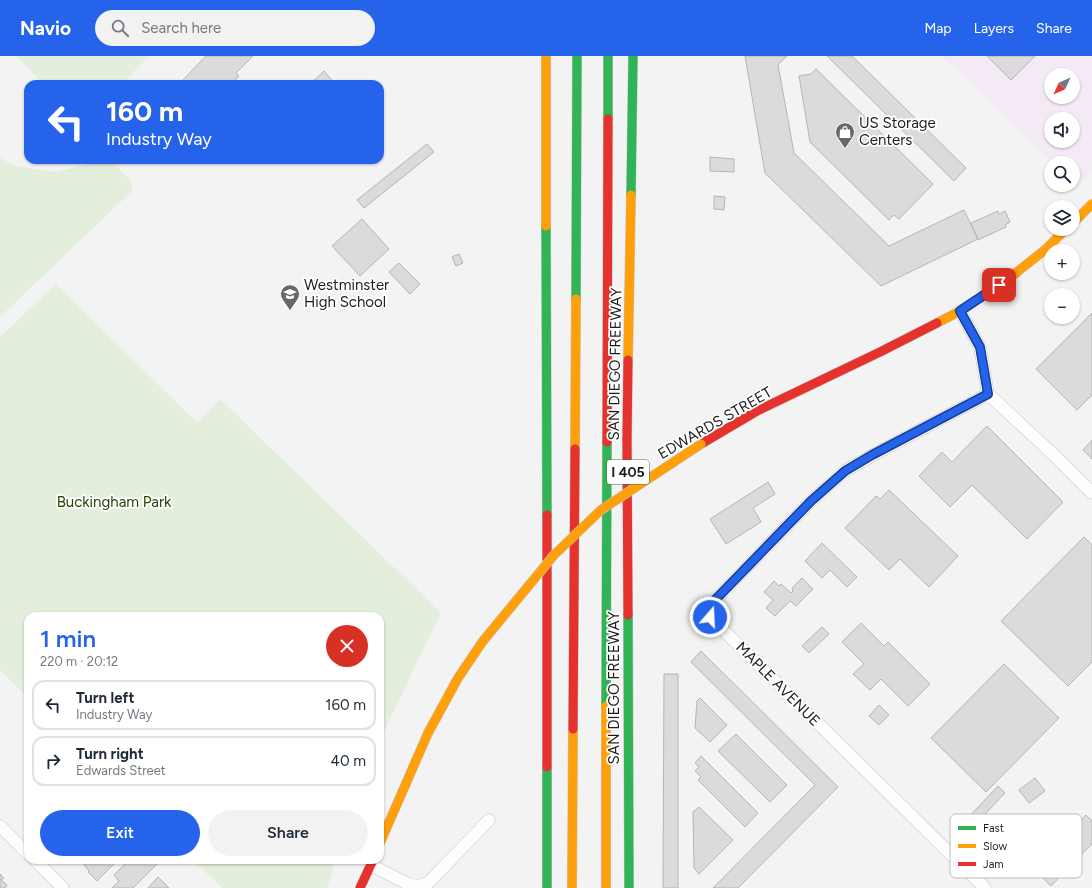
<!DOCTYPE html>
<html lang="en">
<head>
<meta charset="utf-8">
<style>
	:root { --surface:#fff; --page:#f2f2f3; --text:#1f2937; --muted:#747a83; --line:#e0e1e3; --accent:#2563eb }
	body { margin:0; font-family:Figtree,sans-serif; background:var(--page); color:var(--text); height:100vh; display:flex; flex-direction:column; font-size:15px; white-space:nowrap }
	* { box-sizing:border-box; margin:0 }
	p { font-size:13px; color:var(--muted) }
	.icon { flex:none; width:22px; height:22px; fill:none; stroke:currentColor; stroke-width:2; stroke-linecap:round; stroke-linejoin:round }
	.map { position:relative; flex:1; overflow:hidden }
	.sheet { position:absolute; left:24px; top:556px; width:360px; height:252px; display:flex; flex-direction:column; background:var(--surface); border-radius:12px; box-shadow:0 1px 3px #0004 }
	.sheet>* { flex:none }
	.hud { position:absolute; left:24px; top:24px; width:360px; height:84px; border-radius:12px; box-shadow:0 1px 3px #0004; background:#2563eb; color:#fff; overflow:hidden }
	.needle { width:26px; rotate:225deg }
	.tools { position:absolute; left:1044px; top:12px; display:grid; gap:8px }
	.tools a { display:grid; place-items:center; width:36px; height:36px; border-radius:50%; background:var(--surface); box-shadow:0 1px 3px #0004; font-size:20px }
	.pin { position:absolute; display:grid; place-items:center; width:34px; height:34px; color:#fff; margin:-17px; border-radius:8px; box-shadow:0 2px 6px #0006 }
	.me { position:absolute; width:44px; margin:-22px; rotate:19deg; stroke-linejoin:round; filter:drop-shadow(0 0 3px #0008) }
	.turn { display:flex; align-items:center; gap:14px; height:84px; padding:0 16px; font-size:18px }
	.turn .icon { width:52px; height:52px; stroke-width:2.5 }
	.turn b { display:block; font-size:28px; line-height:34px }
	.round { display:grid; place-items:center; flex:none; width:42px; height:42px; border-radius:21px; background:var(--page) }
	.summary { display:flex; align-items:center; justify-content:space-between; height:68px; padding:0 16px }
	h1 { font-size:24px; font-weight:600; line-height:30px; color:var(--accent) }
	.cta { display:flex; gap:8px; margin-top:auto; padding:8px 16px }
	.cta a { flex:1; height:46px; border-radius:24px; background:var(--accent); color:#fff; font-size:16px; font-weight:600; line-height:46px; text-align:center }
	.cta a+a { background:var(--page); color:var(--text) }
	ul { padding:0; list-style:none }
	li { display:flex; align-items:center; gap:12px; height:50px; margin:0 8px 6px; padding:0 8px; border:2px solid var(--line); border-radius:12px }
	li div { flex:1 }
	li b { display:block; font-size:15px }
	li em { font-style:normal }
	header { display:flex; align-items:center; gap:24px; box-sizing:border-box; height:56px; padding:0 20px; background:var(--accent); color:#fff }
	header strong { font-size:19px }
	nav { display:flex; gap:22px; margin-inline-start:auto; font-size:14px }
	.search { width:280px; height:36px; background:var(--page); display:flex; align-items:center; gap:10px; box-sizing:border-box; padding:0 14px; border-radius:22px; color:var(--muted); font-size:15px }
	.map>svg:first-child { display:block }
</style>
</head>
<body>
<header>
<strong>Navio</strong>
<div class="search"><svg class="icon" aria-label="search" viewBox="0 0 24 24"><circle cx="10" cy="10" r="6"/><path d="M15 15l6 6"/></svg>Search here</div>
<nav><a>Map</a><a>Layers</a><a>Share</a></nav>
</header>
<div class="map">
<svg width="1092" height="832" viewBox="0 0 1092 832">
	<rect width="100%" height="100%" fill="#f3f3f4"/>
	<!-- commercial -->
	<path fill="#f4eaf5" fill-rule="evenodd" d="M 942,0 L 1092,0 L 1092,115 L 1077,131 L 1073,127 L 1073,107 L 1053,107 ZM 1051,19 L 1073,19 L 1073,41 L 1051,41 ZM 1051,63 L 1073,63 L 1073,85 L 1051,85 Z"/>
	<!-- green -->
	<path fill="#e3eedd" d="M 16,0 L 149,0 L 122,28 L 43,28 Z
		M 0,102 L 15,110 L 56,116 L 96,106 L 99,104 L 111,104 L 132,126 L 132,135 L 0,261 Z
		M 56,228 L 197,367 L 220,343 L 441,557 L 380,684 L 380,560 L 28,560 L 28,642 L 0,614 L 0,281 Z
		M 193,804 L 336,804 L 327,832 L 222,832 Z"/>
	<!-- building -->
	<path fill="#dbdbdb" stroke="#b6b5b6" d="M 206,0 L 253,0 L 236,17 L 239,20 L 231,28 L 179,28 Z
		M 745,0 L 787,0 L 778,9 L 794,97 L 889,190 L 964,154 L 978,183 L 881,230 L 765,117 Z
		M 827,0 L 852,0 L 966,112 L 954,125 Z
		M 987,0 L 1035,0 L 1011,24 Z
		M 816,13 L 933,128 L 899,163 L 894,159 L 889,164 L 810,86 L 799,20 L 811,18 Z
		M 324,15 L 335,28 L 310,28 Z
		M 427,88 L 434,96 L 364,152 L 357,144 Z
		M 710,101 L 734,103 L 734,116 L 710,115 Z
		M 714,140 L 725,141 L 724,154 L 714,153 Z
		M 998,155 L 999,158 L 1005,155 L 1010,166 L 1005,169 L 1006,171 L 978,184 L 971,167 Z
		M 362,163 L 389,193 L 360,220 L 332,190 Z
		M 459,198 L 463,207 L 456,210 L 452,201 Z
		M 399,207 L 420,228 L 410,238 L 389,216 Z
		M 1092,257 L 1092,339 L 1077,354 L 1036,313 Z
		M 987,370 L 1063,446 L 1027,483 L 972,429 L 950,451 L 919,420 L 942,396 L 952,406 Z
		M 1092,384 L 1092,403 L 1083,394 Z
		M 768,426 L 775,438 L 753,452 L 761,466 L 726,488 L 710,463 Z
		M 889,434 L 958,500 L 929,531 L 900,503 L 889,514 L 845,472 L 876,440 L 880,443 Z
		M 1084,481 L 1092,489 L 1092,606 L 1068,630 L 1001,565 Z
		M 822,487 L 857,521 L 847,531 L 830,514 L 822,522 L 805,505 Z
		M 802,522 L 813,533 L 796,550 L 790,545 L 775,560 L 766,552 L 773,544 L 764,536 L 774,525 L 779,530 L 781,528 L 791,537 L 793,535 L 792,532 Z
		M 861,567 L 884,590 L 888,586 L 930,628 L 908,650 L 881,623 L 870,634 L 853,618 L 864,608 L 842,586 Z
		M 822,571 L 829,578 L 809,597 L 802,590 Z
		M 701,595 L 838,731 L 738,832 L 713,832 L 815,729 L 691,606 Z
		M 1004,608 L 1059,662 L 986,736 L 931,682 Z
		M 664,618 L 678,618 L 678,832 L 663,832 Z
		M 700,642 L 727,669 L 710,686 L 695,672 L 697,645 Z
		M 879,649 L 889,659 L 879,669 L 869,660 Z
		M 736,678 L 787,729 L 770,746 L 718,695 Z
		M 701,700 L 758,757 L 745,771 L 698,724 L 701,721 L 695,715 L 699,711 L 695,707 Z
		M 1035,722 L 1045,735 L 1029,747 L 1019,734 Z
		M 998,730 L 1005,737 L 971,773 L 964,766 Z
		M 699,751 L 733,784 L 699,818 L 694,812 L 693,756 Z
		M 1086,759 L 1092,765 L 1092,788 L 1051,830 L 1034,813 Z
		M 89,804 L 118,804 L 97,825 L 88,816 L 89,815 L 84,809 Z
		M 129,804 L 157,804 L 159,806 L 133,832 L 112,832 L 119,825 L 114,819 Z
		M 0,818 L 4,822 L 1,824 L 7,829 L 5,832 L 0,832 Z
		M 158,821 L 169,832 L 148,832 Z"/>
	<g fill="none" stroke-linecap="round" stroke-linejoin="round">
		<defs>
			<path id="street" d="M 960,255 L 980,291 L 988,338 L 1056,401 L 1092,437
				M 0,770 L 28,798
				M 35,804 L 63,832
				M 371,809 L 408,828 L 418,830 L 428,827 L 489,764
				M 985,832 L 710,561 L 715,544 L 811,445 L 845,415 L 873,399 L 988,338"/>
			<path id="fast" d="M 608,63 L 608,0
				M 631,139 L 633,0
				M 546,170 L 547,459
				M 576,243 L 577,0
				M 628,559 L 629,832
				M 606,650 L 607,386
				M 547,711 L 547,832"/>
			<path id="slow" d="M 546,0 L 546,170
				M 1073,167 L 1092,148
				M 937,267 L 960,255 L 1012,220 L 1046,193 L 1066,173
				M 628,304 L 631,139
				M 575,393 L 576,243
				M 380,787 L 428,677 L 458,622 L 483,585
				M 572,832 L 573,673
				M 606,832 L 606,650"/>
			<path id="jam" d="M 607,386 L 608,63
				M 701,388 L 757,355 L 880,296 L 937,267
				M 547,459 L 547,711
				M 628,559 L 627,384 L 628,304
				M 573,673 L 575,393
				M 360,832 L 373,804"/>
		</defs>
		<!-- street casing -->
		<use href="#street" stroke="#c3c3c4" stroke-width="13"/>
		<!-- fast casing -->
		<use href="#fast" stroke="#c3c3c4" stroke-width="10"/>
		<!-- slow casing -->
		<use href="#slow" stroke="#c3c3c4" stroke-width="10"/>
		<!-- jam casing -->
		<use href="#jam" stroke="#c3c3c4" stroke-width="10"/>
		<!-- street -->
		<use href="#street" stroke="#fdfdfd" stroke-width="12"/>
		<!-- fast -->
		<use href="#fast" stroke="#30b455" stroke-width="9"/>
		<!-- slow -->
		<use href="#slow" stroke="#ff9f0a" stroke-width="9"/>
		<!-- jam -->
		<use href="#jam" stroke="#e5322d" stroke-width="9"/>
		<defs>
			<path id="slow-bridge" d="M 483,585 L 554,499 L 601,454 L 701,388"/>
		</defs>
		<!-- slow-bridge casing -->
		<use href="#slow-bridge" stroke="#c3c3c4" stroke-width="10" stroke-linecap="butt"/>
		<!-- slow-bridge -->
		<use href="#slow-bridge" stroke="#ff9f0a" stroke-width="9"/>
	</g>
	<g fill="none" stroke-linecap="round" stroke-linejoin="round">
		<defs>
			<path id="route" d="M 710,561 L 715,544 L 811,445 L 845,415 L 872,399 L 988,338 L 980,291 L 960,255 L 999,229"/>
		</defs>
		<!-- route casing -->
		<use href="#route" stroke="#184099" stroke-width="10"/>
		<!-- route -->
		<use href="#route" stroke="#2563eb" stroke-width="7"/>
	</g>
	<!-- icons -->
	<defs>
		<symbol id="shop-pin" viewBox="-11 -11 22 30"><path d="M0 17L-7.5 6A9.5 9.5 0 1 1 7.5 6Z" fill="#686869" stroke="#fff"/><path d="M-5-2.5h2.3a2.7 3.5 0 0 1 5.4 0H5L5.5 6h-11ZM-1.5-2.5h3a1.5 2.3 0 0 0-3 0Z" fill="#fff"/></symbol>
		<symbol id="school-pin" viewBox="-11 -11 22 30"><path d="M0 17L-7.5 6A9.5 9.5 0 1 1 7.5 6Z" fill="#686869" stroke="#fff"/><path d="M0-5L7-2L0 1L-7-2ZM-4 1L0 2.5L4 1V4Q0 6-4 4Z" fill="#fff"/></symbol>
	</defs>
	<g fill-rule="evenodd">
		<use href="#shop-pin" x="834" y="65" width="22" height="30"/>
		<use href="#school-pin" x="279" y="227" width="22" height="30"/>
	</g>
	<g text-anchor="middle" stroke-width="3.5" stroke-linejoin="round" paint-order="stroke">
		<!-- shield labels -->
		<rect fill="#fff" stroke="#616162" stroke-width="1" x="607" y="404" width="42" height="24" rx="3"/>
		<g font-size="14" font-weight="bold" fill="#1d1d1e">
			<text x="628" y="421">I 405</text>
		</g>
		<!-- poi labels -->
		<g font-size="15" fill="#1d1d1e" stroke="#fff" text-anchor="start">
			<text x="859" y="72">US Storage<tspan x="859" dy="17">Centers</tspan></text>
			<text x="304" y="234">Westminster<tspan x="304" dy="17">High School</tspan></text>
		</g>
		<!-- street labels -->
		<g font-size="15" fill="#1d1d1e" stroke="#fff">
			<text transform="translate(615 308) rotate(-89)" y="5">SAN DIEGO FREEWAY</text>
			<text transform="translate(715 367) rotate(-30)" y="5">EDWARDS STREET</text>
			<text transform="translate(778 628) rotate(45)" y="5">MAPLE AVENUE</text>
			<text transform="translate(614 632) rotate(-90)" y="5">SAN DIEGO FREEWAY</text>
		</g>
		<!-- park labels -->
		<g font-size="15" fill="#254604" stroke="#fff">
			<text x="114" y="451">Buckingham Park</text>
		</g>
	</g>
	<!-- legend -->
	<rect x="950" y="758" width="132" height="64" rx="6" fill="#fff" stroke="#bbbbbc" stroke-width="1"/>
	<rect x="958" y="770" width="18" height="4" fill="#30b455"/>
	<rect x="958" y="788" width="18" height="4" fill="#ff9f0a"/>
	<rect x="958" y="806" width="18" height="4" fill="#e5322d"/>
	<g font-size="11" fill="#1d1d1e">
		<text x="983" y="776">Fast</text>
		<text x="983" y="794">Slow</text>
		<text x="983" y="812">Jam</text>
	</g>
</svg>
<div class="tools">
<a><svg class="needle" viewBox="-14 -14 28 28"><path d="M0-13l5 13h-10z" fill="#e53935"/><path d="M0 13l5-13h-10z" fill="#747a83"/></svg></a>
<a><svg class="icon" aria-label="sound" viewBox="0 0 24 24"><path d="M4 9h4l5-4v14l-5-4H4zM17 9q2 3 0 6"/></svg></a>
<a><svg class="icon" aria-label="search" viewBox="0 0 24 24"><circle cx="10" cy="10" r="6"/><path d="M15 15l6 6"/></svg></a>
<a><svg class="icon" aria-label="layers" viewBox="0 0 24 24"><path d="M12 4l9 5-9 5-9-5zM3 14l9 5 9-5"/></svg></a>
<a>+</a>
<a>−</a>
</div>
<div class="pin" style="left:999px;top:229px;background:#d93025"><svg class="icon" aria-label="arrive" viewBox="0 0 24 24"><path d="M6 21V4h12l-3 4 3 4H6"/></svg></div>
<svg class="me" style="left:710px;top:561px" viewBox="-20 -20 40 40"><circle r="17" fill="#2563eb" stroke="#fff" stroke-width="3"/><path d="M0-11L8 9 0 5-8 9z" fill="#fff"/></svg>
<div class="hud">
<div class="turn"><svg class="icon" aria-label="left" viewBox="0 0 24 24"><path d="M17 20v-9H6M10 6l-5 5 5 5"/></svg><div><b>160 m</b>Industry Way</div></div>
</div>
<section class="sheet">
<div class="summary"><div><h1>1 min</h1><p>220 m · 20:12</p></div><a class="round" style="background:#d93025;color:#fff"><svg class="icon" aria-label="close" viewBox="0 0 24 24"><path d="M6 6l12 12M18 6L6 18"/></svg></a></div>
<ul>
<li><svg class="icon" aria-label="left" viewBox="0 0 24 24"><path d="M17 20v-9H6M10 6l-5 5 5 5"/></svg><div><b>Turn left</b><p>Industry Way</p></div><em>160 m</em></li>
<li><svg class="icon" aria-label="right" viewBox="0 0 24 24"><path d="M7 20v-9h11M14 6l5 5-5 5"/></svg><div><b>Turn right</b><p>Edwards Street</p></div><em>40 m</em></li>
</ul>
<div class="cta"><a>Exit</a><a>Share</a></div>
</section>
</div>
</body>
</html>
